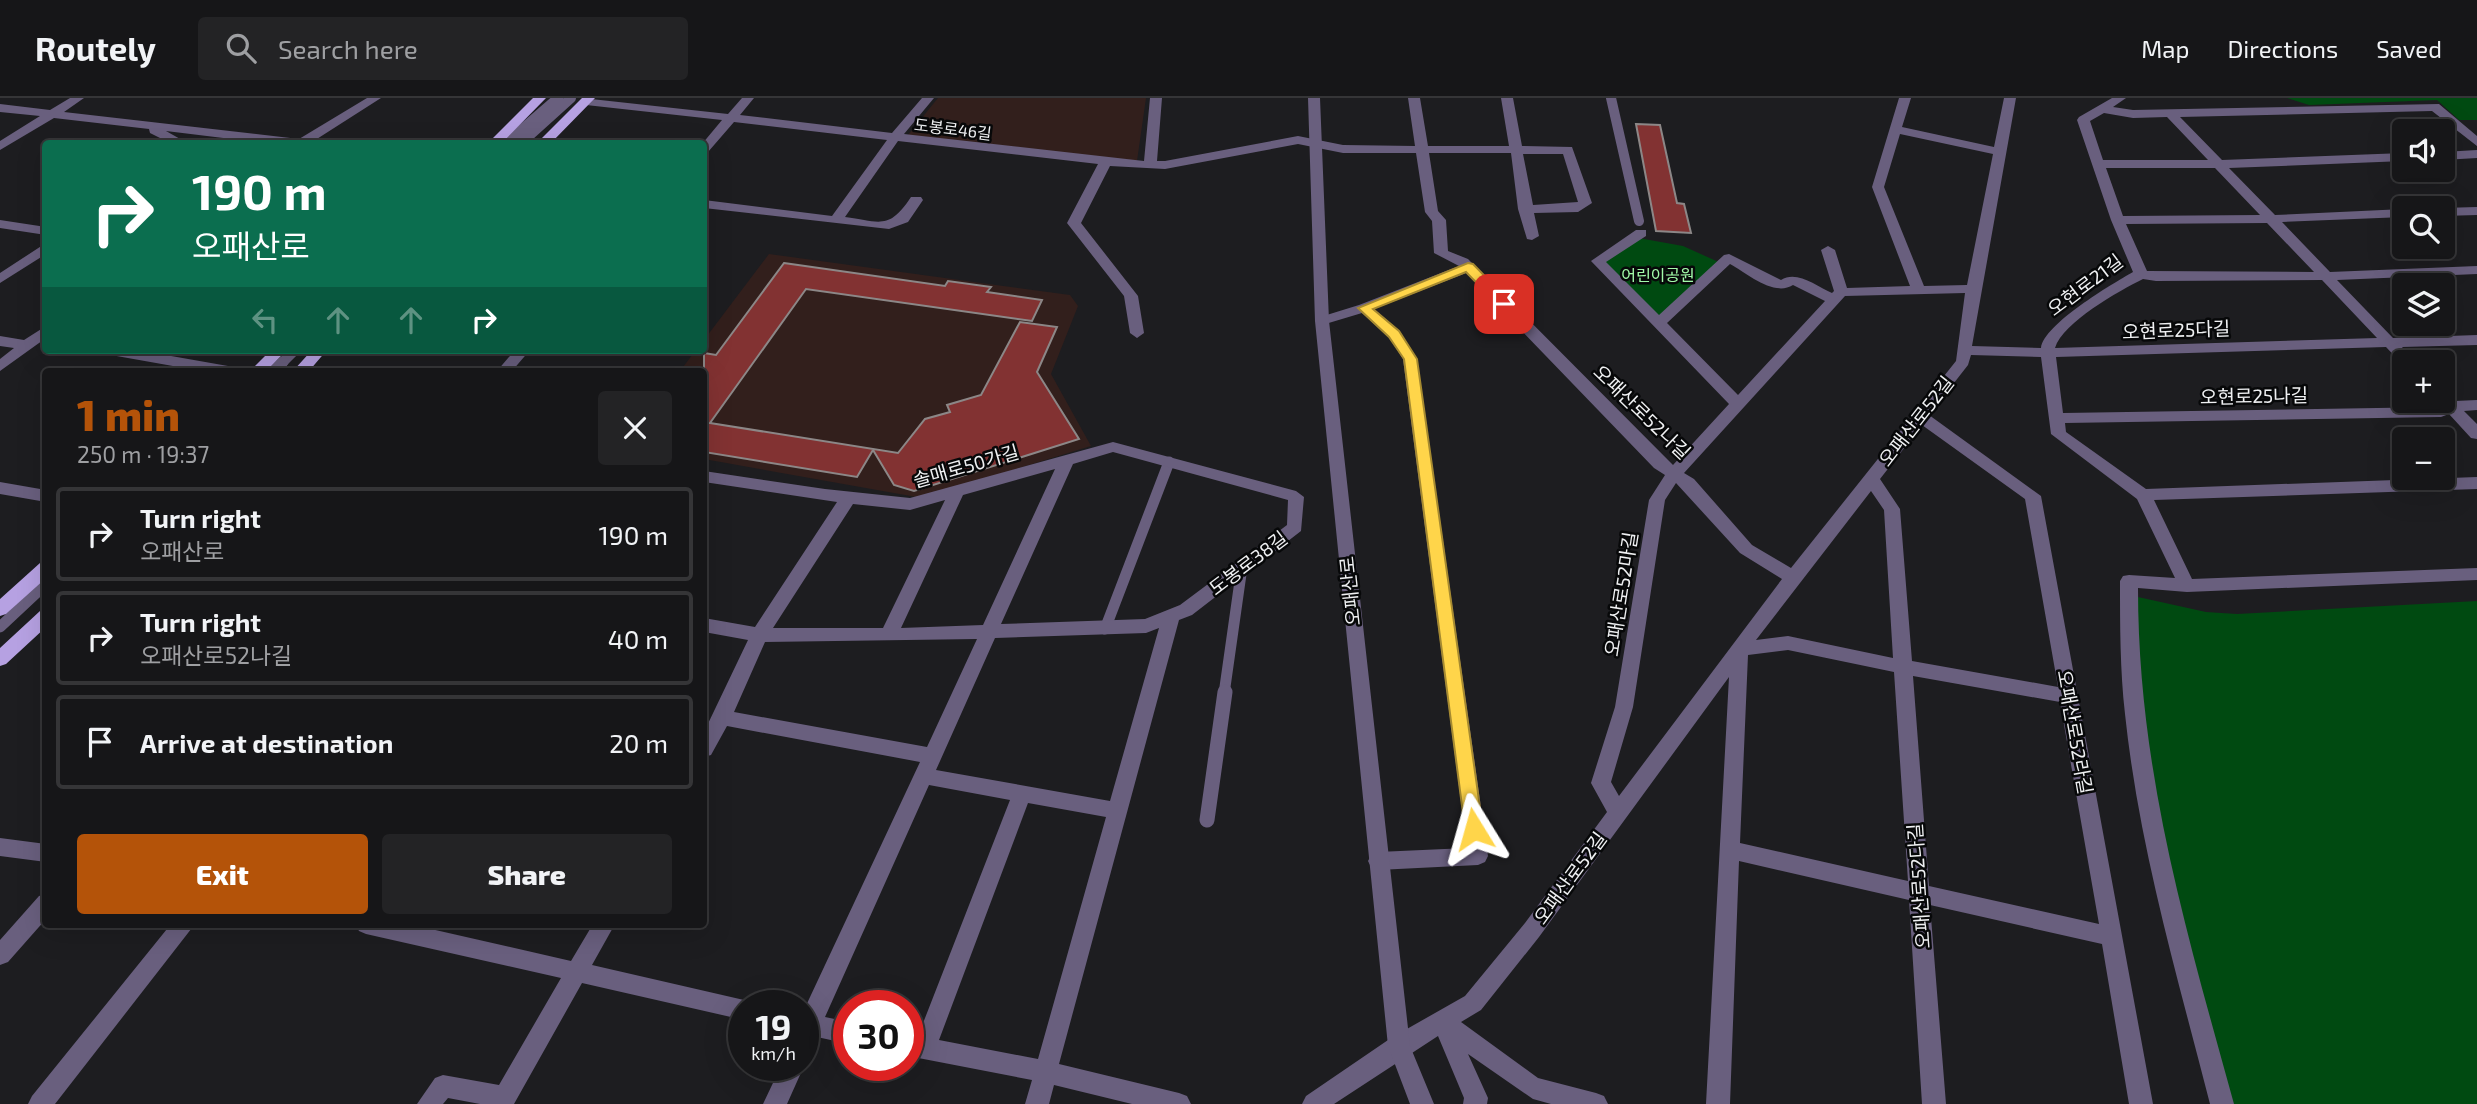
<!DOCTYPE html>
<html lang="en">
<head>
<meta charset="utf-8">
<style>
	:root { --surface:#161618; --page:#232325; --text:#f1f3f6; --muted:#9e9fa2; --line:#353537; --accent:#b45309 }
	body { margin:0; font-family:"Exo 2","Noto Sans KR",sans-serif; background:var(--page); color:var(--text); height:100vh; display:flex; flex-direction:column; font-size:26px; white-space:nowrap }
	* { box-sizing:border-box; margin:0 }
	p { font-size:23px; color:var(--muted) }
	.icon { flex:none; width:38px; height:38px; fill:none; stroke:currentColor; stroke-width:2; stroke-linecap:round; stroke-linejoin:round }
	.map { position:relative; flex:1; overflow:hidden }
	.drawer { position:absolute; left:42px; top:270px; width:665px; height:560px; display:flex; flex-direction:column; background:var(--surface); border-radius:7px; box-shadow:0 7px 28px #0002,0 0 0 2px var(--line) }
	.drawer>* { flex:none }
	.top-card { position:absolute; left:42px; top:42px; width:665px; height:214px; border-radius:7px; box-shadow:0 7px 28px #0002,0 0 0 2px var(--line); background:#0b6e4f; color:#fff; overflow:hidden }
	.fabs { position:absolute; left:2392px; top:21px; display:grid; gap:14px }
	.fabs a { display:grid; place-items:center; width:63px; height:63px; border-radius:7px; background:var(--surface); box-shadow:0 7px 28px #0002,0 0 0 2px var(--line); font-size:35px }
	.speed { position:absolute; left:728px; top:892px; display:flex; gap:14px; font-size:35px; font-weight:700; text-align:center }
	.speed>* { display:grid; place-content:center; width:91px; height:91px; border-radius:50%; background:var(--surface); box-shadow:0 7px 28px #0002,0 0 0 2px var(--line); line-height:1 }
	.speed small { font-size:18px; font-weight:400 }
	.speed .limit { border:10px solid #d22; background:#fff; color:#111 }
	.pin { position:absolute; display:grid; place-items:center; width:60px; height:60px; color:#fff; margin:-30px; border-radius:14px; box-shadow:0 4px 10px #0006 }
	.me { position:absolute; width:77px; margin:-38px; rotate:352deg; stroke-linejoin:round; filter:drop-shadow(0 0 5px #0008) }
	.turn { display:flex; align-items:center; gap:24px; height:147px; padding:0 35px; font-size:32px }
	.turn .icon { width:91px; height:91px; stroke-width:2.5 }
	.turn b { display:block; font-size:49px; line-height:60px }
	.lanes { display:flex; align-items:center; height:66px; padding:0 35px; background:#0003; justify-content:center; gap:35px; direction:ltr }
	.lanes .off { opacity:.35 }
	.round { display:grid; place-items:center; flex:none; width:74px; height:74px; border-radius:7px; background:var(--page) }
	.summary { display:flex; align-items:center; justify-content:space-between; height:119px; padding:0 35px }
	h1 { font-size:42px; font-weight:800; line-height:52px; color:var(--accent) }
	.button { display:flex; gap:14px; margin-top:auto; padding:14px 35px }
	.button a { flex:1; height:80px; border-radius:7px; background:var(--accent); color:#fff; font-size:28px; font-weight:800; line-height:80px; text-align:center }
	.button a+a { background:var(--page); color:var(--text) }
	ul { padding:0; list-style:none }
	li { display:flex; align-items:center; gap:21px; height:94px; margin:0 14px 10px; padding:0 21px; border:4px solid var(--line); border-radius:7px }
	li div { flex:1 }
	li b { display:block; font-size:26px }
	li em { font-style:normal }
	header { display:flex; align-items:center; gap:42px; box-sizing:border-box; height:98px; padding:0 35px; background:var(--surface); border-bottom:2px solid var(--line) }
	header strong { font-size:33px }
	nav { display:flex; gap:38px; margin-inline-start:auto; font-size:24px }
	.search { width:490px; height:63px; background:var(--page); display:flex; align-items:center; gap:18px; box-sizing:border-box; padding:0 24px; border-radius:7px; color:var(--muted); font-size:26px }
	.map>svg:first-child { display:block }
</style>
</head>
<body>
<header>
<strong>Routely</strong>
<div class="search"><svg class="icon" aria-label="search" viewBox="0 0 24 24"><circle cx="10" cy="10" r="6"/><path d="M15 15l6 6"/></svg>Search here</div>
<nav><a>Map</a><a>Directions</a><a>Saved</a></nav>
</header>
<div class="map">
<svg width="2477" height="1006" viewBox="0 0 2477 1006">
	<rect width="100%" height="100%" fill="#1d1d20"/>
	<!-- education -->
	<path fill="#321f1c" d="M 938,0 L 1146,0 L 1137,63 L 908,37 Z
		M 769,156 L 1070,197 L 1078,208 L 1051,276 L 1091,348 L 922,400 L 704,361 L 704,273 L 680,273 L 696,252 L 704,252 L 704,242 Z"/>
	<!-- green -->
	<path fill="#004a11" d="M 2287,0 L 2477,0 L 2477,22 L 2459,22 L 2437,2 L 2309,7 Z
		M 1633,139 L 1683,148 L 1723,166 L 1658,225 L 1599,164 Z
		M 2138,499 L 2206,514 L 2237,516 L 2477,503 L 2477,1006 L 2220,1006 L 2157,737 L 2127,514 Z"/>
	<!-- building -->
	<path fill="#823232" stroke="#8c8787" stroke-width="2" d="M 1636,26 L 1660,27 L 1677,105 L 1684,106 L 1691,135 L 1656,133 Z
		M 784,165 L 945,188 L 948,183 L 991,189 L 987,194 L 1042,202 L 1032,223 L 806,191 L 710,325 L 898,355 L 925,321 L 950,314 L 947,307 L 981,297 L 1020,224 L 1057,229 L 1037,274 L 1079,341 L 914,393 L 894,387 L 873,352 L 857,379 L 704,354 L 704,255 L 716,257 Z"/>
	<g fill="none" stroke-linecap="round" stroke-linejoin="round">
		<!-- service-far2 -->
		<path stroke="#695f7e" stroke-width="10" d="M 1611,0 L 1639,123
			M 505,46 L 558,0
			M 520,46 L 571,0
			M 281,266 L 295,252"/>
		<!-- service-far1 -->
		<path stroke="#695f7e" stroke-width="11" d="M 273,273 L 283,264
			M 0,529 L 46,486
			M 1105,531 L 1169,364
			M 1224,596 L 1242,469"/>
		<!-- service -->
		<path stroke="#695f7e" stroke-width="15" d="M 1207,722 L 1225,594"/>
		<!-- minor -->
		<path fill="#695f7e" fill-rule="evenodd" d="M 70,0 L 84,0 L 64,14 L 299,41 L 367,0 L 381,0 L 309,46 L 273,46 L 166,33 L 189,46 L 172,46 L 150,35 L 149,31 L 54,20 L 0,52 L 0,43 L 40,18 L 0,14 L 0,6 L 50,12 Z
			M 582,0 L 728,16 L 742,0 L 754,0 L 740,17 L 892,35 L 922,0 L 934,0 L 904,36 L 1144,63 L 1150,0 L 1162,0 L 1157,63 L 1165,63 L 1298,38 L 1343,47 L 1415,48 L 1408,0 L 1420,0 L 1428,48 L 1509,48 L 1501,0 L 1513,0 L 1522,48 L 1572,49 L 1592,105 L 1578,114 L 1534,115 L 1539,138 L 1532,142 L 1527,141 L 1518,111 L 1511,55 L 1429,55 L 1438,113 L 1446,122 L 1448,153 L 1468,161 L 1673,367 L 1729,306 L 1591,163 L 1636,132 L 1646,132 L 1646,138 L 1606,164 L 1659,217 L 1724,157 L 1729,156 L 1781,182 C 1797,172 1816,188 1832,195 L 1834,193 L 1821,152 L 1828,148 L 1835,152 L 1847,190 L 1910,188 L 1872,89 L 1899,0 L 1911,0 L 1902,29 L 1994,49 L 2004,0 L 2016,0 L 1972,248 L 2041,250 C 2044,226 2112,186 2133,174 L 2111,122 L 2077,22 L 2079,19 L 2112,0 L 2126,0 L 2113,9 L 2133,12 L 2439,6 L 2477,38 L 2477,48 L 2432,13 L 2180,19 L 2222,62 L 2404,55 L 2404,63 L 2229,70 L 2275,117 L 2404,111 L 2404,119 L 2282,124 L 2330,174 L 2477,168 L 2477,176 L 2337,182 L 2393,240 L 2477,237 L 2477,247 L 2402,249 L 2415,264 L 2404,264 L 2404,268 L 2386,249 L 2056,259 L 2063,315 L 2438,309 L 2441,307 L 2438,303 L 2443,303 L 2445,297 L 2455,303 L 2477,302 L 2477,312 L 2464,313 L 2477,326 L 2477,341 L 2471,340 L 2449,316 L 2441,319 L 2065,325 L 2066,334 L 2146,391 L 2477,379 L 2477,391 L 2154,402 L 2192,481 L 2477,470 L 2477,482 L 2187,494 L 2138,490 C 2138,673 2186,832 2234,1006 L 2210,1006 C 2177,877 2139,749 2125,616 C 2120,572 2120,527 2120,483 L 2123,478 L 2129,477 L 2175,480 L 2137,401 L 2051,336 L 2041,259 L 1971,257 L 1968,267 L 1929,317 L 2041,398 L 2153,1006 L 2129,1006 L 2102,846 L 1930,807 L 1946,1006 L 1922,1006 L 1909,802 L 1739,763 L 1730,1006 L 1706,1006 L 1729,579 L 1539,839 L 1481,912 L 1461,924 L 1538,980 L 1596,995 L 1604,998 L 1608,1006 L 1551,1006 L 1533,1001 L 1468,956 L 1488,1000 L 1487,1006 L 1463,1006 L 1464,1000 L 1438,938 L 1334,1006 L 1302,1006 L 1306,998 L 1391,940 L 1465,898 L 1525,825 L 1607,714 L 1591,685 L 1615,609 L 1649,402 L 1665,377 L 1654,370 L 1466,175 L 1374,211 L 1399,233 L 1417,261 L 1488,758 L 1485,764 L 1478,767 L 1378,772 L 1371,769 L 1368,763 L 1371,757 L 1378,754 L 1467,750 L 1403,261 L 1389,239 L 1362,215 L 1322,227 L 1315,223 L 1317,220 L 1359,207 L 1459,168 L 1434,155 L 1432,123 L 1425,114 L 1416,55 L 1343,55 L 1298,46 L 1165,71 L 1110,68 L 1081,125 L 1138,198 L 1144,235 L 1137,240 L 1130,235 L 1124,198 L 1067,125 L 1098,66 L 898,43 L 845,119 C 881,124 889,132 911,99 L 921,99 L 923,102 L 908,124 L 889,131 L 704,110 L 704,102 L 832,118 L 887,42 L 734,24 L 708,54 L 704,55 L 702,46 L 722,22 L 586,7 L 582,6 ZM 2104,15 L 2133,20 L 2167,19 L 2208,62 L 2103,62 L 2090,23 ZM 1900,36 L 1993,56 L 1967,187 L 1924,188 L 1884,89 ZM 1523,56 L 1563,56 L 1578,104 L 1533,107 ZM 2106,70 L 2215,70 L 2260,117 L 2123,118 ZM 2267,125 L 2314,174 L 2147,173 L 2126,126 ZM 1730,166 C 1748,176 1774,199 1793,187 L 1825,203 L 1738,297 L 1667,225 ZM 2143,181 L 2156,183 L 2322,182 L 2377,240 L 2055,250 C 2063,224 2119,193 2143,181 ZM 1965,195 L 1956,263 L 1791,470 L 1752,447 L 1694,381 L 1684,375 L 1845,198 ZM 1922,327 L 2025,401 L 2058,589 L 1912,563 L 1900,411 L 1880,381 ZM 1676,385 L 1740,455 L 1782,481 L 1619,698 L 1611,684 L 1633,609 L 1665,402 ZM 1871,393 L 1884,412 L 1893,560 L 1788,538 L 1756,542 ZM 1788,552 L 1894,574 L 1908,783 L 1740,745 L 1748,557 ZM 1913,578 L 2060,604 L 2099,826 L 1929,788 Z
			M 2477,52 L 2477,60 L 2443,62 L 2443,54 Z
			M 2477,109 L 2477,117 L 2443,118 L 2442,110 Z
			M 0,122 L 46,129 L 46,137 L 0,130 Z
			M 46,145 L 46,156 L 0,185 L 0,175 Z
			M 46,228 L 46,240 L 0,273 L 0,261 L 14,250 L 0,248 L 0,238 L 24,242 Z
			M 104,252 L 137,252 L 228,268 L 235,273 L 201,273 L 111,257 Z
			M 515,252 L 530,252 L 512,273 L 497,273 Z
			M 1113,344 L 1296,393 L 1304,399 L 1301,433 L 1192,517 L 1179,522 L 1059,966 L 1179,995 L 1187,998 L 1191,1006 L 1132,1006 L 1054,987 L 1049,1006 L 1025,1006 L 1032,982 L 908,958 L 908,936 L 918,938 L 1010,702 L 929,687 L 825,919 L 849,924 L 849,946 L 817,939 L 811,952 L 803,955 L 803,914 L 920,664 L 727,628 L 711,657 L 704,659 L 704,634 L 748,542 L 704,534 L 704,520 L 755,529 L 837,404 L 704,384 L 704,373 L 825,391 L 910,400 ZM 1113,354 L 1288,402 L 1287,427 L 1180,507 L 1145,521 L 1001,526 L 1073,366 ZM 1055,371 L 983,527 L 901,530 L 963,397 ZM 945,402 L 883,530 L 773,530 L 853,406 L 910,412 ZM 1159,530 L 1110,703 L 936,672 L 995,540 L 1146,535 ZM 977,541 L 927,649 L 734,614 L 765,544 ZM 1028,705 L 1106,719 L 1038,961 L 939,942 Z
			M 0,384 L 46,392 L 46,404 L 0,396 Z
			M 0,740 L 46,746 L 46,764 L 0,758 Z
			M 46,796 L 46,821 L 8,864 L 0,867 L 0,842 L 39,798 Z
			M 171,826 L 195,826 L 55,1006 L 28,1006 L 32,998 Z
			M 355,826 L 409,826 L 571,863 L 593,826 L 615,826 L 592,867 L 744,902 L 753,908 L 744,908 L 744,922 L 582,885 L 514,1006 L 480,1006 L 448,1000 L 443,1006 L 417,1006 L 435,980 L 443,977 L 499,987 L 561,880 L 366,836 L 359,833 Z
			M 803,965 L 804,968 L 787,1006 L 763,1006 L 781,968 L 803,968 Z"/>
		<!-- tertiary -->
		<path fill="#695f7e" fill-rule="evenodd" d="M 1308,0 L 1320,0 L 1329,223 L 1410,948 L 1434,1006 L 1410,1006 L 1388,948 L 1315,223 Z"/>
		<!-- primary -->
		<path fill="#b6a1e2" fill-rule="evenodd" d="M 533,0 L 546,0 L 501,46 L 487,46 Z
			M 582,0 L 595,0 L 550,46 L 536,46 Z
			M 271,252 L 287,252 L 266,273 L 250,273 Z
			M 312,252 L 327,252 L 309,273 L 293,273 Z
			M 46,463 L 46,480 L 6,516 L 0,518 L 0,501 L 40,465 Z
			M 46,511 L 46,529 L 6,566 L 0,568 L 0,550 L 40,513 Z"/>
	</g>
	<!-- route -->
	<path fill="#ffd54a" stroke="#a68a30" stroke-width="2" d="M 1468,165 L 1473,166 L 1509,203 L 1509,208 L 1499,208 L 1466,174 L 1373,211 L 1399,233 L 1417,261 L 1483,731 L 1481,736 L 1474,738 L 1468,736 L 1465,731 L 1404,261 L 1389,239 L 1358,210 Z"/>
	<g text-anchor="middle" stroke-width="5" stroke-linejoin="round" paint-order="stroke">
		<!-- far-street labels -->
		<g font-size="16" fill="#eff0f2" stroke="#070809">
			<text transform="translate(953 31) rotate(7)" y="6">도봉로46길</text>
		</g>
		<!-- far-park labels -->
		<g font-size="16" fill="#a2fba9" stroke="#070809">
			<text x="1658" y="183">어린이공원</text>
		</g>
		<!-- street labels -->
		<g font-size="19" fill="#eff0f2" stroke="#070809">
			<text transform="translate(2085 187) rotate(-37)" y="7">오현로21길</text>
			<text transform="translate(2176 232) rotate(-2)" y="7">오현로25다길</text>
			<text transform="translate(2254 298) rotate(-1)" y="7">오현로25나길</text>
			<text transform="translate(1642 314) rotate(44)" y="7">오패산로52나길</text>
			<text transform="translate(1916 323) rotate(-52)" y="7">오패산로52길</text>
			<text transform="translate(966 368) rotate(-16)" y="7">솔매로50가길</text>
			<text transform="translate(1248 465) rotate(-37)" y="7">도봉로38길</text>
			<text transform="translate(1350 493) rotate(-96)" y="7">오패산로</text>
			<text transform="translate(1621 496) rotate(-81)" y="7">오패산로52마길</text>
			<text transform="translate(2075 634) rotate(80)" y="7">오패산로52라길</text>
			<text transform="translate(1570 780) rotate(-54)" y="7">오패산로52길</text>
			<text transform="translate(1919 788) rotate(-94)" y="7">오패산로52다길</text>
		</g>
	</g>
</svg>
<div class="fabs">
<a><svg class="icon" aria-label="sound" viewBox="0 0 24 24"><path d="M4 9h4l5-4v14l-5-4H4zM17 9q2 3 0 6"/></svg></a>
<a><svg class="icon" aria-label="search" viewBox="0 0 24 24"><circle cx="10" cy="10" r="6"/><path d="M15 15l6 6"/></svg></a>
<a><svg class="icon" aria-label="layers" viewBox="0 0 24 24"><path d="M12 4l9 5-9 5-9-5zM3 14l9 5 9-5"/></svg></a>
<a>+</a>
<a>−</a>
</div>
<div class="speed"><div>19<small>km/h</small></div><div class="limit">30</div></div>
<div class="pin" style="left:1504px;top:206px;background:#d93025"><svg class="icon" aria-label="arrive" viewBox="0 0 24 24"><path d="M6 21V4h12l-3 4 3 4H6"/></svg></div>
<svg class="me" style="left:1474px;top:731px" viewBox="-20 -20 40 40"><path d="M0-17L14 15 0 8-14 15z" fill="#ffd54a" stroke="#fff" stroke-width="4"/></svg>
<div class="top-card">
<div class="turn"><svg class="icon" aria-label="right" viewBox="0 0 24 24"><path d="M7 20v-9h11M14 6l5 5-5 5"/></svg><div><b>190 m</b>오패산로</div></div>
<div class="lanes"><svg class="icon off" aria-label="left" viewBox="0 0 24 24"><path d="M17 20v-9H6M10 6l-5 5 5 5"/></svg><svg class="icon off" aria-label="ahead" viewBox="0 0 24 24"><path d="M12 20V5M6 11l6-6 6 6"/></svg><svg class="icon off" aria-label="ahead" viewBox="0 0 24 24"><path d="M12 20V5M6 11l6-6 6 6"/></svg><svg class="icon" aria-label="right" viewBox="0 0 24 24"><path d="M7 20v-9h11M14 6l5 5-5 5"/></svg></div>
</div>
<section class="drawer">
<div class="summary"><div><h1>1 min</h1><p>250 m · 19:37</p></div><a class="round"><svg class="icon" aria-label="close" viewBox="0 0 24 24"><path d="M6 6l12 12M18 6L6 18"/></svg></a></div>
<ul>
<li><svg class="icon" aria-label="right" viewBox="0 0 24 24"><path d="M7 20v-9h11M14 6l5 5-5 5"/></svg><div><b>Turn right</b><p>오패산로</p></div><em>190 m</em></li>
<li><svg class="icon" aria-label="right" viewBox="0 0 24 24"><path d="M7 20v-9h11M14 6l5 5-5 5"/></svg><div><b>Turn right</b><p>오패산로52나길</p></div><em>40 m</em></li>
<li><svg class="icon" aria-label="arrive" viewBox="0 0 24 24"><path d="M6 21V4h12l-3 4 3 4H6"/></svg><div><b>Arrive at destination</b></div><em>20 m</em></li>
</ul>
<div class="button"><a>Exit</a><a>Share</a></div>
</section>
</div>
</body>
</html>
